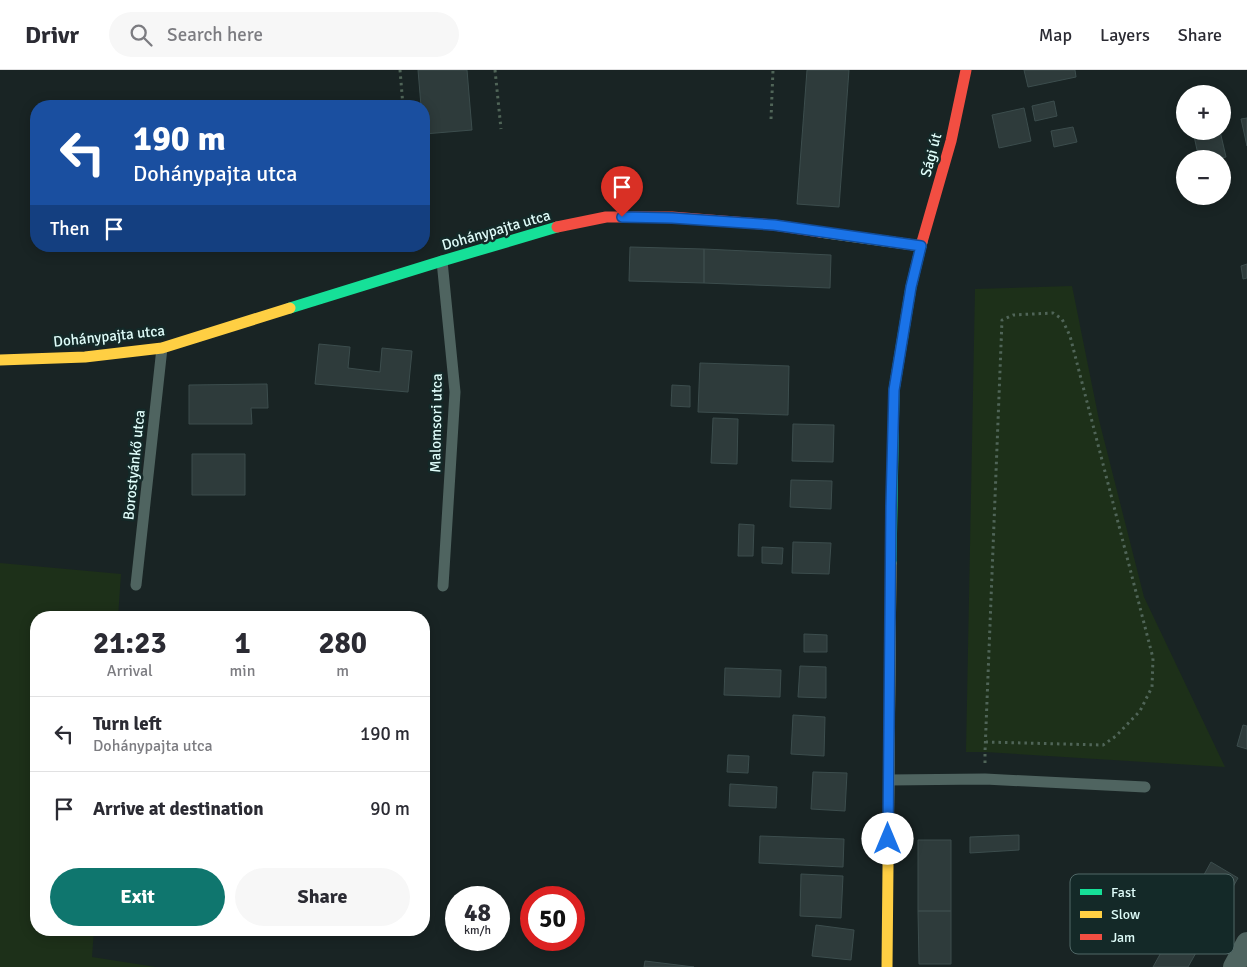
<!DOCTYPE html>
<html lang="en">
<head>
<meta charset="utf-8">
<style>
	:root { --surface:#fff; --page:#f7f7f7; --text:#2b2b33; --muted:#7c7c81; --line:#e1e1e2; --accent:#0f766e }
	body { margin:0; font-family:Signika,sans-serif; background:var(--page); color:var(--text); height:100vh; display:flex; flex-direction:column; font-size:19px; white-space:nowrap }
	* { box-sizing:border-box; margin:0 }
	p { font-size:16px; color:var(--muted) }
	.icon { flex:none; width:28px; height:28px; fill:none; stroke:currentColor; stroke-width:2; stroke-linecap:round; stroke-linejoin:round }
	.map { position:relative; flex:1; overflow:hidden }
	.details { position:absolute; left:30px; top:541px; width:400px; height:325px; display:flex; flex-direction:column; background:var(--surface); border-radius:20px; box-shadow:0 2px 12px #0003 }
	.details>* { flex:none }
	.hud { position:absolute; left:30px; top:30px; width:400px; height:152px; border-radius:20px; box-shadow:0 2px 12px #0003; background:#1a4fa0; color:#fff; overflow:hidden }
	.fabs { position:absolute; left:1176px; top:15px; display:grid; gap:10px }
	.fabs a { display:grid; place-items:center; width:55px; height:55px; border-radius:50%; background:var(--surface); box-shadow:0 2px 12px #0003; font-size:25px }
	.speed { position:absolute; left:445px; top:816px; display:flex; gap:10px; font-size:25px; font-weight:700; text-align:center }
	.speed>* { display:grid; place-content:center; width:65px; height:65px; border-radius:50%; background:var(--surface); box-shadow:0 2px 12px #0003; line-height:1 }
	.speed small { font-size:12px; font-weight:400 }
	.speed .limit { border:8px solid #d22; background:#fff; color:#111 }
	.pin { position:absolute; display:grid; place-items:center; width:42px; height:42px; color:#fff; margin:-51px -21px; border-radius:50% 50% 50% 0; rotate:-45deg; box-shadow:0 0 5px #0007 }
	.pin .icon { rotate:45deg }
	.me { position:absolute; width:55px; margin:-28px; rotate:0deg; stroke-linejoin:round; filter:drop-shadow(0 0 4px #0008) }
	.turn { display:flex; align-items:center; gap:18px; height:105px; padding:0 20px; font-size:22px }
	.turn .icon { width:65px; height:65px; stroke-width:2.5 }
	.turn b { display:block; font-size:35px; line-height:42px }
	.then { display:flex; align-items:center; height:48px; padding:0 20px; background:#0003; gap:10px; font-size:19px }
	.eta { display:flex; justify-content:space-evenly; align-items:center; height:85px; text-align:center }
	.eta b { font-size:30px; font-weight:700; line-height:35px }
	.action { display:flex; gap:10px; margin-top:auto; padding:10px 20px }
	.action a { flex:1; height:58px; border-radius:30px; background:var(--accent); color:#fff; font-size:20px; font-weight:700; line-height:58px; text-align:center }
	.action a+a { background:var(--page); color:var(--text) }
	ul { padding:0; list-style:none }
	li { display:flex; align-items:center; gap:15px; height:75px; padding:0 20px; border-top:1px solid var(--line) }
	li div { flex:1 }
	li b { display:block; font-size:19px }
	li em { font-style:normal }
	header { display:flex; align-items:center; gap:30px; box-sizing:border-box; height:70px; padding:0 25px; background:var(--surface); border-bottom:1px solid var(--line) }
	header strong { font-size:24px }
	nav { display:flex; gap:28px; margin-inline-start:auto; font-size:18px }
	.search { width:350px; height:45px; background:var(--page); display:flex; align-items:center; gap:12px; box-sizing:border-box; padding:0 18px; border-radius:28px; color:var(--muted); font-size:19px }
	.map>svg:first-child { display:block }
</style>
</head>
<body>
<header>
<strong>Drivr</strong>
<div class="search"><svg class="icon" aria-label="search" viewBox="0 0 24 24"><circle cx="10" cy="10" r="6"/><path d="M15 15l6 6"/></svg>Search here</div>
<nav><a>Map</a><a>Layers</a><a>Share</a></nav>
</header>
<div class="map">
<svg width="1247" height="897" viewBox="0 0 1247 897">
	<rect width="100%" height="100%" fill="#192424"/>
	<!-- green -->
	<path fill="#1d3019" d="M 1072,216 L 1099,350 L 1144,527 L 1225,697 L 985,682 L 966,682 L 975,219 Z
		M 0,493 L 121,504 L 118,547 L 36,548 L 36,860 L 94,860 L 92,887 L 156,897 L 0,897 Z"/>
	<!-- building -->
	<path fill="#2e3b3b" stroke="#3c4d4d" d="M 418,0 L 467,0 L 472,60 L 424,64 L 424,36 L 421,36 Z
		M 807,0 L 849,0 L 839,137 L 797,134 Z
		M 1024,0 L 1075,0 L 1076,7 L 1028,17 Z
		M 1054,31 L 1057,46 L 1035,51 L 1032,36 Z
		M 1024,38 L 1031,71 L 999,78 L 992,45 Z
		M 1247,48 L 1247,76 L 1241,49 Z
		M 1073,57 L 1077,72 L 1054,77 L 1051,61 Z
		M 1214,61 L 1220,61 L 1226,87 L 1216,89 L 1199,89 L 1194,66 Z
		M 630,177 L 704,179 L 704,213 L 629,211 Z
		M 704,179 L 831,185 L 830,218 L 704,213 Z
		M 1247,194 L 1247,208 L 1243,209 L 1241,196 Z
		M 319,274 L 350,277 L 348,298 L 380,302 L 382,278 L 412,281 L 408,322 L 315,314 Z
		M 700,293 L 789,296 L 788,345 L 698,342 Z
		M 267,314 L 268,338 L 251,338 L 252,354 L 189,354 L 189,315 Z
		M 672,315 L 690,316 L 690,337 L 671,336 Z
		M 713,348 L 738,349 L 737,394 L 711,393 Z
		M 793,354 L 834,355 L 833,392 L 792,391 Z
		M 192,384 L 245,384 L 245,425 L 192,425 Z
		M 791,410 L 832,411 L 831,439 L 790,437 Z
		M 739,454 L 754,455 L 753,486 L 738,486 Z
		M 793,472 L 831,473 L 829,504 L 792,503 Z
		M 762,477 L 783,478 L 782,494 L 762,493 Z
		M 804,564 L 827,565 L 827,582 L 804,582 Z
		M 800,596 L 826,597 L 826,628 L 798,627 Z
		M 725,598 L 781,600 L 780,627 L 724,625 Z
		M 793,645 L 825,647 L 824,686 L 791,684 Z
		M 1243,655 L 1247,656 L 1247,679 L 1237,676 Z
		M 728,685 L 749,686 L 748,703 L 727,702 Z
		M 813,702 L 847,703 L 845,741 L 811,739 Z
		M 730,714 L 777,717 L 776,738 L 729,736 Z
		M 1019,765 L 1019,780 L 970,783 L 970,767 Z
		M 760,766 L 844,769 L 843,797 L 759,793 Z
		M 918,770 L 951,770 L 951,841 L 918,841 Z
		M 1211,792 L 1238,808 L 1188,897 L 1153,897 Z
		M 801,804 L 843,806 L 841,848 L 800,846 Z
		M 918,841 L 951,841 L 951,894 L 919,894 Z
		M 816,855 L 854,860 L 851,890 L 812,886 Z
		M 645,891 L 694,897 L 644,897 Z"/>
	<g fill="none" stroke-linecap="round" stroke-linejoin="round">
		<!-- path -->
		<path stroke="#506558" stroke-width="3" stroke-dasharray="2.5 4" stroke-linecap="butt" d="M 400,0 L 403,36
			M 495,0 L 501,59
			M 771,49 L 773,0
			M 985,693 L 985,682 L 1002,250 L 1013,245 L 1053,243 L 1062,249 L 1070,266 L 1153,588 L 1152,617 L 1140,641 L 1116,666 L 1103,675 L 986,672"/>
		<!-- lane -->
		<path stroke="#4f6460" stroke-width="11" d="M 442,191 L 455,322 L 443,516
			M 136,515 L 162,278
			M 889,710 L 985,709 L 1145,717"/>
		<!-- street -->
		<path stroke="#4f6460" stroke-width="22" d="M 1234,897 L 1247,873"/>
		<!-- fast -->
		<path stroke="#16e098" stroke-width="11" d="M 290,238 L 442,191 L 557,157
			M 891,493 L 894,320 L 911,217 L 922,172"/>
		<!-- slow -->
		<path stroke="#ffcf43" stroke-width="11" d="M 820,162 L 921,176
			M 0,290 L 85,287 L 162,278 L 290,238
			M 887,897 L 891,493"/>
		<!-- jam -->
		<path stroke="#f24e42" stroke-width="11" d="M 557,157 L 606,147 L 672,147 L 774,155 L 820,162
			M 922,172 L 951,71 L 966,0"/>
	</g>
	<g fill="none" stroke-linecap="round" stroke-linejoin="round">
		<defs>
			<path id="route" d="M 622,147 L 672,148 L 774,155 L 921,176 L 911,217 L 894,320 L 891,436 L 888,769"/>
		</defs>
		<!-- route casing -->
		<use href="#route" stroke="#114b97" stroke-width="12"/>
		<!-- route -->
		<use href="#route" stroke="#1a73e8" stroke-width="9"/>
	</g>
	<g text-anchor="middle" stroke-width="5" stroke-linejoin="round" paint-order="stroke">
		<!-- street labels -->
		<g font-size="15" fill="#dffcf9" stroke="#142928">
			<text transform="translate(931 85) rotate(-75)" y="5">Sági út</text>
			<text transform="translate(496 160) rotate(-16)" y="5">Dohánypajta utca</text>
			<text transform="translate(109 266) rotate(-6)" y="5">Dohánypajta utca</text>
			<text transform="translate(436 353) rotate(-89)" y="5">Malomsori utca</text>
			<text transform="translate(134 395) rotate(-84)" y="5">Borostyánkő utca</text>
		</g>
	</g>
	<!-- legend -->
	<rect x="1070" y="804" width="164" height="80" rx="8" fill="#142928" stroke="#516867" stroke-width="1"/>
	<rect x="1080" y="819" width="22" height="6" fill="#16e098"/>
	<rect x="1080" y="841" width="22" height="7" fill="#ffcf43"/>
	<rect x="1080" y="864" width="22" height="6" fill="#f24e42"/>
	<g font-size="14" fill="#dffcf9">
		<text x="1111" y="827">Fast</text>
		<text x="1111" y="849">Slow</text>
		<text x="1111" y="872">Jam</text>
	</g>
</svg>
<div class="fabs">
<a>+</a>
<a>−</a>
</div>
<div class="speed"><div>48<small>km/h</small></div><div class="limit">50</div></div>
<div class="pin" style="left:622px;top:147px;background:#d93025"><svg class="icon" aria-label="arrive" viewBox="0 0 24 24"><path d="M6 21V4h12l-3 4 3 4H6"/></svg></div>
<svg class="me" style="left:888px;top:769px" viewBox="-20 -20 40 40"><circle r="19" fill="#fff"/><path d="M0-13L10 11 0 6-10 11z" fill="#1a73e8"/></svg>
<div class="hud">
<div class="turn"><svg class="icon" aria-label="left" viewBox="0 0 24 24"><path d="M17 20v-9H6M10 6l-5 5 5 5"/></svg><div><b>190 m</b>Dohánypajta utca</div></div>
<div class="then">Then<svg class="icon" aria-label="arrive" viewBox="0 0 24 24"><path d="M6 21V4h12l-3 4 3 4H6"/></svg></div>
</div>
<section class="details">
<div class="eta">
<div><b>21:23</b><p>Arrival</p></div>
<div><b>1</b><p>min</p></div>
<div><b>280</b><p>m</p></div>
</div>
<ul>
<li><svg class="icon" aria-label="left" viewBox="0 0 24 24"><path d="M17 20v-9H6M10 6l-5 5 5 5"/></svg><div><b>Turn left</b><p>Dohánypajta utca</p></div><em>190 m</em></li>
<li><svg class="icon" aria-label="arrive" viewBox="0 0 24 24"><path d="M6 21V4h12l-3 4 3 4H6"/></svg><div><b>Arrive at destination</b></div><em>90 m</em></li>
</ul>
<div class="action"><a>Exit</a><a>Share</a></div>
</section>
</div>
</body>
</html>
